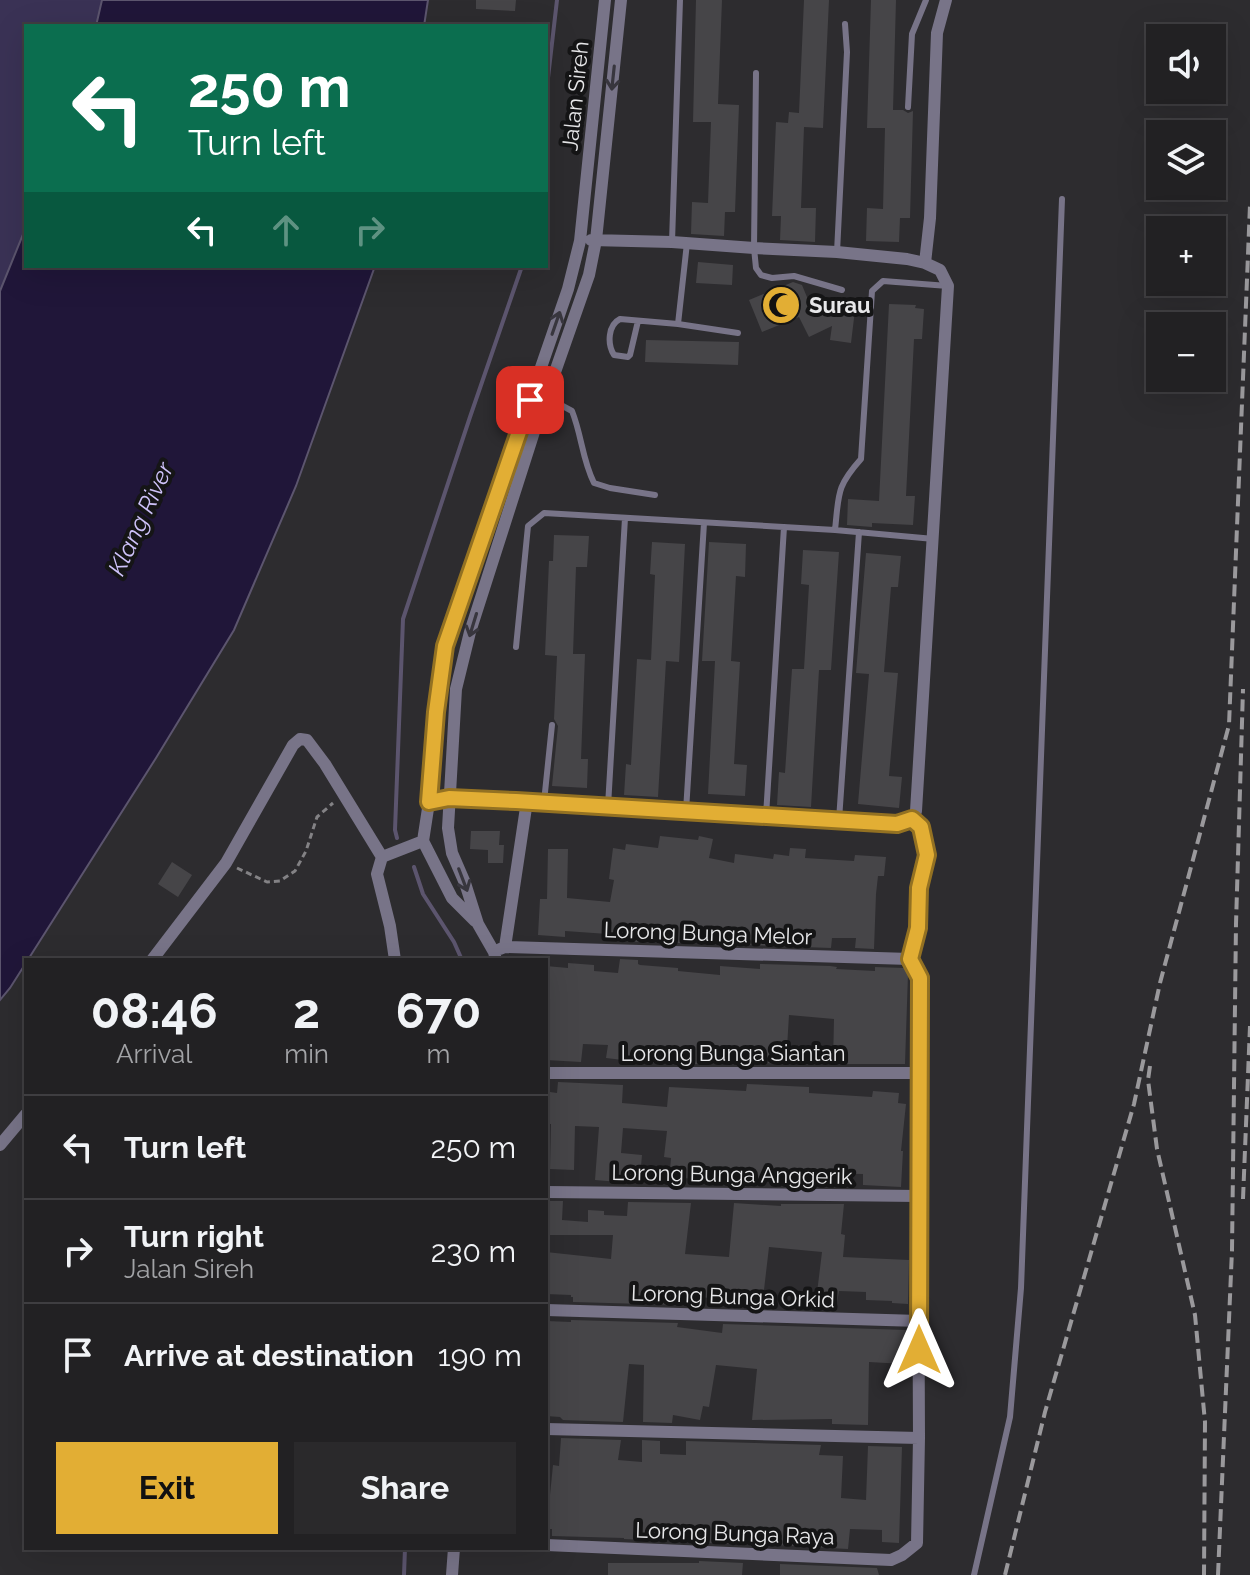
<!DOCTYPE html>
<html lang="en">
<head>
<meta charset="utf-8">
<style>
	:root { --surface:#222123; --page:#2a292b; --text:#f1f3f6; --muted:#a2a3a6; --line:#3f3e41; --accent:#e2ae34 }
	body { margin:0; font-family:Raleway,sans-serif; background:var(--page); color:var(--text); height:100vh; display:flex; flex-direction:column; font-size:30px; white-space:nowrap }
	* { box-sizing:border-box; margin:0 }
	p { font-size:26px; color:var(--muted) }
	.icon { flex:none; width:44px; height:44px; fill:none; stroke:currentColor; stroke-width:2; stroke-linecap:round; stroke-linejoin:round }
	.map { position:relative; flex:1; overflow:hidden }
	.side { position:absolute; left:24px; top:958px; width:524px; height:592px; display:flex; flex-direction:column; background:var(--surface); border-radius:0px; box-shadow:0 8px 32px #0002,0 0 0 2px var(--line) }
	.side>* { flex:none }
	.guide { position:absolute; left:24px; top:24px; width:524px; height:244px; border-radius:0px; box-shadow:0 8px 32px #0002,0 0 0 2px var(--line); background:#0b6e4f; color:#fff; overflow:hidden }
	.buttons { position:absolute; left:1146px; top:24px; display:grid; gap:16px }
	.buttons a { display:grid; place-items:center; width:80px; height:80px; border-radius:0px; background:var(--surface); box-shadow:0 8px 32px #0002,0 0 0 2px var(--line); font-size:40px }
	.pin { position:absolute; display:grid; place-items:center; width:68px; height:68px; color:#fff; margin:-34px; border-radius:16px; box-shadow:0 4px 12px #0006 }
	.me { position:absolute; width:88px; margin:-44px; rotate:0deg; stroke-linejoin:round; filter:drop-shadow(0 0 6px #0008) }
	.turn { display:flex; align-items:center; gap:28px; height:168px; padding:0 32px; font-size:36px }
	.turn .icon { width:104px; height:104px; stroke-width:2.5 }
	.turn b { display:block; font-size:56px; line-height:68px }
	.lanes { display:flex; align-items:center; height:76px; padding:0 32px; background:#0003; justify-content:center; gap:40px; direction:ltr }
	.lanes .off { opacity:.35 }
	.eta { display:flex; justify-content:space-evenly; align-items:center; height:136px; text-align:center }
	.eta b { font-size:48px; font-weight:700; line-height:56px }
	.primary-button { display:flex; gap:16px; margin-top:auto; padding:16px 32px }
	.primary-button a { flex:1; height:92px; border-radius:0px; background:var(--accent); color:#111; font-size:32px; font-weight:700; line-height:92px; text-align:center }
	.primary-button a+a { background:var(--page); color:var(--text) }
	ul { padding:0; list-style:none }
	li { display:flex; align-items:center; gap:24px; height:104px; padding:0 32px; border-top:2px solid var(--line) }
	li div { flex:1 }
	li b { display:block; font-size:30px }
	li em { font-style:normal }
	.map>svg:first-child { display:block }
</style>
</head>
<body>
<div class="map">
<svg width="1250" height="1575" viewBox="0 0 1250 1575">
	<rect width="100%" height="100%" fill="#2d2c2f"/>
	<!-- green -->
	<path fill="#3a3255" d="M 0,0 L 102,0 L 96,26 L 26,26 L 26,227 L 0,291 Z"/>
	<!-- water -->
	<path fill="#201639" stroke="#5c556e" stroke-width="2" d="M 102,0 L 428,0 L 424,26 L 96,26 Z
		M 26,227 L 26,266 L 375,266 L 296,486 L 234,630 L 156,758 L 10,988 L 0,1000 L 0,291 Z"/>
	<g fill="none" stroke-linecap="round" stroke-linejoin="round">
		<!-- stream -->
		<path stroke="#5c556e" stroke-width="4" d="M 546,95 L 557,0
			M 397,838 L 395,830 L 403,619 L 470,417 L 522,266
			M 414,867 L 423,894 L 454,942 L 462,960
			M 404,1575 L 405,1548"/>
	</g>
	<!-- building -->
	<path fill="#464548" d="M 476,0 L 516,0 L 515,11 L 476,9 Z
		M 696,0 L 722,0 L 718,104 L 739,105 L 735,212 L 725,212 L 724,236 L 691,234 L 692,202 L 708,203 L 711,122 L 693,122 Z
		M 804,0 L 829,0 L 823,128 L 804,127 L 801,208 L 816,208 L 815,242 L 780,240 L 781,216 L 772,216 L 776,122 L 788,123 L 789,112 L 799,113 Z
		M 871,0 L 896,0 L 893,110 L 903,110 L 908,113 L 913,111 L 910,218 L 900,218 L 899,242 L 866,241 L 867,208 L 883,209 L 885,128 L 867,128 Z
		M 698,262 L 733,265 L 732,285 L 696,283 Z
		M 793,282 L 802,285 L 814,314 L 829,307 L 855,310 L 851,343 L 830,340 L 832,326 L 809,337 L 799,317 L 762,332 L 749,300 Z
		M 889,304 L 916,305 L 915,308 L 924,309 L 922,339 L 914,339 L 906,496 L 915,496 L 913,525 L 872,523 L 872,527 L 847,525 L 848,499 L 879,501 Z
		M 646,340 L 739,342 L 738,365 L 645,362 Z
		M 554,535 L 589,536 L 587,567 L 576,567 L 573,654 L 585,654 L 581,759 L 588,759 L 587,788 L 552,786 L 558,726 L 554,719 L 557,656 L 545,655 L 549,561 L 553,561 Z
		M 652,542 L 685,544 L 679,662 L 666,661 L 658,797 L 624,795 L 626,764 L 631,765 L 637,659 L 651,660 L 655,575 L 650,574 Z
		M 709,542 L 746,544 L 745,577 L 736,576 L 731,661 L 740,662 L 734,764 L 747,765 L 745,796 L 708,794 L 715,661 L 702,661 Z
		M 803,550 L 839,552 L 831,670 L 819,670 L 811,807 L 777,805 L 779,772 L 785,773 L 792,669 L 804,669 L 809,585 L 801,584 Z
		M 866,553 L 901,556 L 898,587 L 891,587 L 884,672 L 898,673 L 889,776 L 902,777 L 899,808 L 858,804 L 869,674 L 856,673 Z
		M 471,831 L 500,831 L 499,845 L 504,845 L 503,863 L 488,863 L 488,850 L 470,849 Z
		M 660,836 L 698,840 L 699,836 L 713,839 L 709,858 L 734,863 L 735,854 L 773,859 L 774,854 L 789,856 L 790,848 L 806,849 L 805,858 L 854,861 L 855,855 L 886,857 L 884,876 L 878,876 L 876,894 L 874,949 L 855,948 L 856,938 L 832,938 L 831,948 L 720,944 L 682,941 L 682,943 L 664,943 L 640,940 L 640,942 L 622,941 L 622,935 L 565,931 L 565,937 L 538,935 L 540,899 L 547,899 L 548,849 L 568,849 L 567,898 L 610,902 L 614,880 L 609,879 L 613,848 L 625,850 L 626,844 L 658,848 Z
		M 172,862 L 192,875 L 178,897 L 158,884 Z
		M 620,959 L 638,960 L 638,964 L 640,965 L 678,968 L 678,971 L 720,975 L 720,966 L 760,969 L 760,964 L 830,966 L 837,967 L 836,969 L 875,971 L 875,967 L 904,968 L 908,974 L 905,1064 L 833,1064 L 834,1019 L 789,1015 L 786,1064 L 764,1063 L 765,1058 L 708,1050 L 707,1064 L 665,1064 L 631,1061 L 606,1058 L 608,1045 L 583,1044 L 581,1062 L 546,1060 L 546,966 L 568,968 L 568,963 L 594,965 L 594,971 L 618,973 Z
		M 558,1082 L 623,1085 L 622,1103 L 667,1107 L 669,1087 L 746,1091 L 747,1084 L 809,1087 L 809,1093 L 872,1097 L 873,1091 L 899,1093 L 898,1103 L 906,1104 L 901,1151 L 903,1151 L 901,1187 L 863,1185 L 863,1174 L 814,1173 L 814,1186 L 797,1186 L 797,1174 L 766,1173 L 766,1180 L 727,1178 L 727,1185 L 709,1184 L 709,1181 L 676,1177 L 677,1171 L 670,1170 L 671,1158 L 664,1157 L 667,1131 L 623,1128 L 621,1153 L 642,1155 L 640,1177 L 619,1176 L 619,1182 L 595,1180 L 599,1127 L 575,1126 L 574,1170 L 550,1169 L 551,1124 L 547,1124 L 550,1092 L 557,1093 Z
		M 546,1201 L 563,1201 L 562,1220 L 588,1222 L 588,1210 L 604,1211 L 604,1215 L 627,1216 L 628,1202 L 691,1203 L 685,1254 L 729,1257 L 734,1203 L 781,1206 L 781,1204 L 844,1204 L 841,1234 L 845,1235 L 843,1257 L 909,1260 L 908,1304 L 892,1303 L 892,1301 L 866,1300 L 866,1292 L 839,1291 L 837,1303 L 816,1301 L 822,1252 L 769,1247 L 762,1307 L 724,1306 L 725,1299 L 684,1296 L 684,1304 L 679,1305 L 573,1302 L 573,1297 L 571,1297 L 571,1295 L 546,1294 L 546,1252 L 611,1259 L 613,1235 L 546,1235 Z
		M 571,1320 L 678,1323 L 677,1327 L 722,1333 L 723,1324 L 906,1330 L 904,1364 L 869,1362 L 868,1425 L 832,1424 L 832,1419 L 752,1420 L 757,1369 L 716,1365 L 709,1407 L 703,1406 L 700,1420 L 673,1415 L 672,1423 L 643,1422 L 644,1365 L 629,1364 L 623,1422 L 563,1420 L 560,1417 L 546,1416 L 546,1321 L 571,1322 Z
		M 561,1438 L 621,1440 L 618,1460 L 642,1462 L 642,1440 L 660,1441 L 660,1454 L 686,1455 L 686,1441 L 821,1445 L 819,1455 L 843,1456 L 841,1498 L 866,1500 L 868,1446 L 902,1447 L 899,1543 L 882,1542 L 882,1530 L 850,1529 L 848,1549 L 759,1544 L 760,1537 L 737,1535 L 736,1544 L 624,1539 L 624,1538 L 552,1536 L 552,1529 L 546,1529 L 547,1495 L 550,1495 L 553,1465 L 559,1466 Z
		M 699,1561 L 743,1563 L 742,1575 L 608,1575 L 608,1563 L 699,1563 Z
		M 780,1564 L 877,1568 L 879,1575 L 780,1575 Z"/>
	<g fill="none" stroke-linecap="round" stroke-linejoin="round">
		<!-- path -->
		<path stroke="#838285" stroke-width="3" stroke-dasharray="6 4" stroke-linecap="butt" d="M 237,868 L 267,882 L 280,881 L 295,871 L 306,851 L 317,817 L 333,803"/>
		<!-- service -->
		<path stroke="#787488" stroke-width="6" d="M 756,73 L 754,248 L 756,268 L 761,275 L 772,278 L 794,276 L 842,290
			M 908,107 L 912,34 L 926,0
			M 672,242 L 680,0
			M 687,243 L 678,324 L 738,333
			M 837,252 L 847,52 L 845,24
			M 638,321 L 630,355 L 628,357 L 614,355 C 607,344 608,325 620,319 L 678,324
			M 546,397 L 572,411 C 582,436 582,459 594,483 L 610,488 L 655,495
			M 835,530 C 839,494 836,487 861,459 L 872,291 L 883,281 L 948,286
			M 516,647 L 528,526 L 544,513 L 835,530 L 934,539
			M 544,802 L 552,725
			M 608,806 L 625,518
			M 686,811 L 704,523
			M 766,816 L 784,527
			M 839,820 L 859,532
			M 974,1575 L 1010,1417 L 1021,1288 L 1062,199"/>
		<!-- minor -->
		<path stroke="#787488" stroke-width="12" d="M 591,240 L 672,242 L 754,248 L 837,252 L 907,259 L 925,263 L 930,218 L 937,33 L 946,0
			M 429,802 L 449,798 L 516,801 L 897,824 L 912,819 L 916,811 L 948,286 L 940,270 L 925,263
			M 475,921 L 452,898 L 423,841 L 429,802 L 440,681 L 445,646 L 568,289 L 580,241 L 605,0
			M 505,947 L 910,959
			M 500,949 L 505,947 L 527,801
			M 152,960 L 226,863 L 293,745 L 300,739 L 307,740 L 325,764 L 382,857
			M 395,960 L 390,926 L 377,874 L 382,857 L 423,841
			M 496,960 L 494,952 L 478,924 L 465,883 L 452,853 L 448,828 L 456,689 L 470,632 L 534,432 L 589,275 L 596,240 L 621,0
			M 546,1073 L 920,1073
			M 0,1145 L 26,1114
			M 546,1192 L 918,1196
			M 546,1310 L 919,1321
			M 546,1429 L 919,1438
			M 546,1545 L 891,1560 L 902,1555 L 917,1543 L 919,1438 L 918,1196 L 920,978 L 910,959 L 918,928 L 919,888 L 927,855 L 921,827 L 912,819
			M 452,1575 L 454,1548"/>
		<!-- rail -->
		<path stroke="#9a999c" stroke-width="4" stroke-dasharray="12 6" stroke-linecap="butt" d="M 1150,1066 L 1148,1080 L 1157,1149 L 1195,1315 L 1205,1422 L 1204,1575
			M 1243,1199 L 1250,1026
			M 1005,1575 L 1045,1412 L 1134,1104 L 1160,983 L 1229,725 L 1250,205
			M 1218,1575 L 1232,1250 L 1236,924 L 1243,689"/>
	</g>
	<!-- one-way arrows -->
	<defs><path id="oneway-shaft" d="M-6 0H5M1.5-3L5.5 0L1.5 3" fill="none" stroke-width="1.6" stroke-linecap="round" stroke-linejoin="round" transform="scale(2)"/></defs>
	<g stroke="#38363e">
		<use href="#oneway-shaft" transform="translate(613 78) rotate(96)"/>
		<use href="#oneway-shaft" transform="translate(556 323) rotate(-71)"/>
		<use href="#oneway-shaft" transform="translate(473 625) rotate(107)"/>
		<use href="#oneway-shaft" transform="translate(463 880) rotate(69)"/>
	</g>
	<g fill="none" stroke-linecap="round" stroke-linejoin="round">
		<defs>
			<path id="route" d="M 530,400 L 445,646 L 436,712 L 429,802 L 449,798 L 516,801 L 897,824 L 912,819 L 921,827 L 927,855 L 919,888 L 918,928 L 910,959 L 920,978 L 919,1350"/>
		</defs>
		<!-- route casing -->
		<use href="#route" stroke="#937122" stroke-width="20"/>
		<!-- route -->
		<use href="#route" stroke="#e2ae34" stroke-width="14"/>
	</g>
	<!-- icons -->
	<defs>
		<symbol id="mosque-disc" viewBox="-11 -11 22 22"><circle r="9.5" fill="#e2ae34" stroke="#151516"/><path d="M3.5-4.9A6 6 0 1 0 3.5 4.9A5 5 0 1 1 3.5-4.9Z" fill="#111"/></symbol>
	</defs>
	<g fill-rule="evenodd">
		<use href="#mosque-disc" x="759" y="283" width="44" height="44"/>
	</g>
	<g text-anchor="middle" stroke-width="8" stroke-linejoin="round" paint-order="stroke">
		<!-- street labels -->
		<g font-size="22" fill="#e7e7e9" stroke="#151516">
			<text transform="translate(575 96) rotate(-84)" y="8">Jalan Sireh</text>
			<text transform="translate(708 933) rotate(2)" y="8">Lorong Bunga Melor</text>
			<text x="733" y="1061">Lorong Bunga Siantan</text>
			<text transform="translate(732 1174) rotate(1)" y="8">Lorong Bunga Anggerik</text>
			<text transform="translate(733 1296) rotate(2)" y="8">Lorong Bunga Orkid</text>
			<text transform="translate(735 1533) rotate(2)" y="8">Lorong Bunga Raya</text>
		</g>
		<!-- poi labels -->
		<g font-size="22" font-weight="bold" fill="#e7e7e9" stroke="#151516" text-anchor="start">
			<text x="809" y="313">Surau</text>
		</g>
		<!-- water labels -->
		<g font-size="24" font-style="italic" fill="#cec2f9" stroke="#151516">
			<text transform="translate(141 519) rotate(-65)" y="8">Klang River</text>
		</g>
	</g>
</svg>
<div class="buttons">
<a><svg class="icon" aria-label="sound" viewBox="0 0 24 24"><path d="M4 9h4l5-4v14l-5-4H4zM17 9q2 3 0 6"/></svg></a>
<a><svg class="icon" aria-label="layers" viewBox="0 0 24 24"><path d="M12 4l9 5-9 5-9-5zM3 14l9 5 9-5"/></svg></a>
<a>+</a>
<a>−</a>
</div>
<div class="pin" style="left:530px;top:400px;background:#d93025"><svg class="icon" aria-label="arrive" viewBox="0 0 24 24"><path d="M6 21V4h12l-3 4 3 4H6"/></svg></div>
<svg class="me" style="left:919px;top:1350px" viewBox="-20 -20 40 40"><path d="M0-17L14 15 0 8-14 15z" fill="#e2ae34" stroke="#fff" stroke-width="4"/></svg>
<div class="guide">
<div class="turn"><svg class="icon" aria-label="left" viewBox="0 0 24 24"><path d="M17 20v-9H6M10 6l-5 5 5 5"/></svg><div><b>250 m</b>Turn left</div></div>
<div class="lanes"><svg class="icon" aria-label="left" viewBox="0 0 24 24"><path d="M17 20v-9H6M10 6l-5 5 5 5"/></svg><svg class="icon off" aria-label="ahead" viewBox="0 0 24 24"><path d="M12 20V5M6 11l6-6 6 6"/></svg><svg class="icon off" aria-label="right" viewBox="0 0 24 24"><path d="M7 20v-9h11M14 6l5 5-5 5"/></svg></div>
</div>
<section class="side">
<div class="eta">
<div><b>08:46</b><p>Arrival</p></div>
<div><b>2</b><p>min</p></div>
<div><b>670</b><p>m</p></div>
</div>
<ul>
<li><svg class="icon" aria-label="left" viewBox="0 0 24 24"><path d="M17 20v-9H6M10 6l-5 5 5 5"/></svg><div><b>Turn left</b></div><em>250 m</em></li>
<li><svg class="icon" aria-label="right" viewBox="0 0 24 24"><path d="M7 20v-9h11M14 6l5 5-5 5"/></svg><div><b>Turn right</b><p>Jalan Sireh</p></div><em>230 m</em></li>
<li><svg class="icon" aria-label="arrive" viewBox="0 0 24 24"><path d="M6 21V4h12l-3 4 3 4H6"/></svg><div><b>Arrive at destination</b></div><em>190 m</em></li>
</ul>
<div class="primary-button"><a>Exit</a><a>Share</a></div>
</section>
</div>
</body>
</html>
